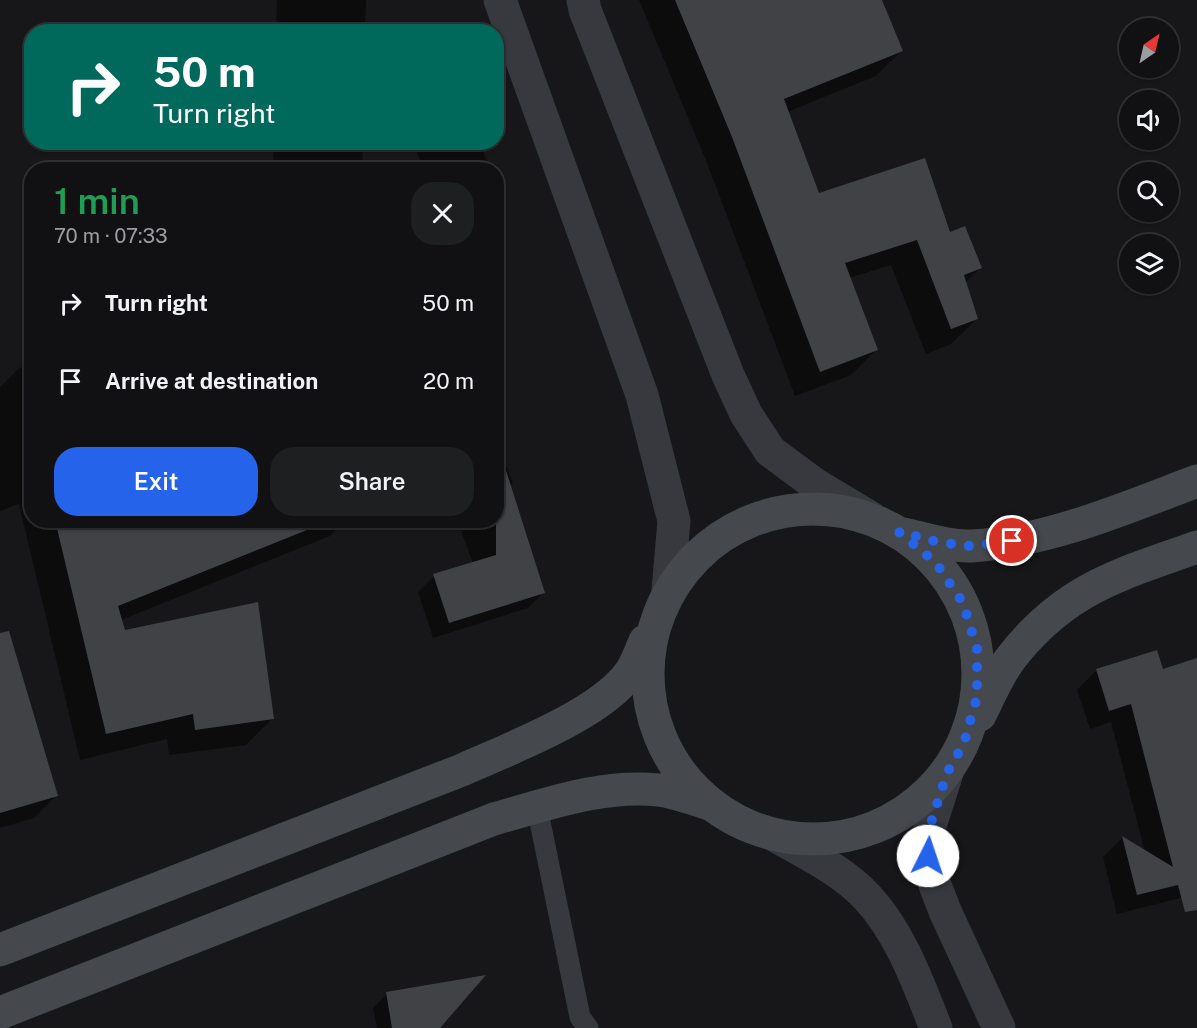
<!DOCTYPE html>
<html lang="en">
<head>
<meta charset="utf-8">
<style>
	:root { --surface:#111113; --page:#1e1f21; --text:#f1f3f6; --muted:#9c9da0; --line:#303133; --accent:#2563eb }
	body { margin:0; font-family:"Public Sans",sans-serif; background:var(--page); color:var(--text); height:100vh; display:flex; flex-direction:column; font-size:22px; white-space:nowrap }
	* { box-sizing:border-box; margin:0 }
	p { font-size:20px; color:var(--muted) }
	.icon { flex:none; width:33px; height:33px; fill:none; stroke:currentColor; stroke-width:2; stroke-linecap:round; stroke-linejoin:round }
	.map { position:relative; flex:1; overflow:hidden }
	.side { position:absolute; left:24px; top:162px; width:480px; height:366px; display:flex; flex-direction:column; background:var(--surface); border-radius:24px; box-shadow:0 2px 4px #0004,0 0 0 2px var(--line) }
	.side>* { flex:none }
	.top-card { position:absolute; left:24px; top:24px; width:480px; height:126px; border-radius:24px; box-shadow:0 2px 4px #0004,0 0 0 2px var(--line); background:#00695c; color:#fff; overflow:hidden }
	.needle { width:39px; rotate:34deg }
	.buttons { position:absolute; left:1119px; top:18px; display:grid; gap:12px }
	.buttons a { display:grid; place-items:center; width:60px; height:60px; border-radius:50%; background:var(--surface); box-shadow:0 2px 4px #0004,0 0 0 2px var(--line); font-size:30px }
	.pin { position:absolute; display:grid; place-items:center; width:51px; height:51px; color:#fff; margin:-26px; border:3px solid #fff; border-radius:50%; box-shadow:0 2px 6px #0007 }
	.me { position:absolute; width:66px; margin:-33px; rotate:4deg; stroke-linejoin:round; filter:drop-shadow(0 0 4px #0008) }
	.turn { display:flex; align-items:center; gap:21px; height:126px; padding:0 30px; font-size:27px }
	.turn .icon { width:78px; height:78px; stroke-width:2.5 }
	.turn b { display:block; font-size:42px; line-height:51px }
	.round { display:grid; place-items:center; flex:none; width:63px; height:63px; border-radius:24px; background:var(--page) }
	.summary { display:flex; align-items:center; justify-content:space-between; height:102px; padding:0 30px }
	h1 { font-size:36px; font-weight:600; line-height:45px; color:#1e9e55 }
	.action { display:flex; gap:12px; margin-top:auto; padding:12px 30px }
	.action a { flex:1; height:69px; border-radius:24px; background:var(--accent); color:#fff; font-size:24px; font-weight:600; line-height:69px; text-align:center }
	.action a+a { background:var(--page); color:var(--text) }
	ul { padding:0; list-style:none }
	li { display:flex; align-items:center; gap:18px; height:78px; padding:0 30px }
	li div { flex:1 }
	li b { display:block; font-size:22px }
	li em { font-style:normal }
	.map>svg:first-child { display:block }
</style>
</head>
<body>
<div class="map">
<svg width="1197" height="1028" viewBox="0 0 1197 1028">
	<rect width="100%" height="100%" fill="#171719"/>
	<!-- shadow -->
	<path fill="#0007" d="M 277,0 L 366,0 L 365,32 L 276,32 Z
		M 639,0 L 881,0 L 902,50 L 876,76 L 787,112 L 818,195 L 980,268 L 965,283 L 977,319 L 951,344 L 926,354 L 891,265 L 849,278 L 876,350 L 851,375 L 795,396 L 707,163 Z
		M 274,142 L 363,142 L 362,170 L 273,170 Z
		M 414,142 L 480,142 L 490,170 L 423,170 Z
		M 496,189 L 504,210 L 496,217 Z
		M 32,365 L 32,520 L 345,520 L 330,536 L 121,620 L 124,631 L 272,719 L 246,745 L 169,755 L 167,739 L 80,760 L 19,504 L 0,511 L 0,387 L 19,368 Z
		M 496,442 L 513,483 L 509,486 L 544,592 L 528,608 L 433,638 L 418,592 L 434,576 L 473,563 L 457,520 L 496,520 Z
		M 1197,660 L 1197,894 L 1117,914 L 1103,857 L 1122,838 L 1145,852 L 1111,722 L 1090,729 L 1077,690 L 1097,670 L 1162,671 Z
		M 0,676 L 57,795 L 34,818 L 0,828 Z
		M 387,994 L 438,1028 L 377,1028 L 373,1008 Z"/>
	<!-- building -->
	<path fill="#414246" d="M 675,0 L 882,0 L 903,51 L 784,99 L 819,193 L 925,158 L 950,232 L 965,226 L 982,268 L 964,275 L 978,319 L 951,329 L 917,240 L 845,263 L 878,350 L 820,372 L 732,137 Z
		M 504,464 L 545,593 L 449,623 L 433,574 L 496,555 L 496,465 Z
		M 55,520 L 326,520 L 327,522 L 118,606 L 125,630 L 258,602 L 274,719 L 195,730 L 193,714 L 106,734 Z
		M 9,631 L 58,796 L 0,813 L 0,633 Z
		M 1157,650 L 1163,669 L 1197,658 L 1197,910 L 1185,912 L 1178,885 L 1137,895 L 1122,836 L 1173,867 L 1131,704 L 1109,711 L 1096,669 Z
		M 486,975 L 440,1028 L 392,1028 L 386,992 Z"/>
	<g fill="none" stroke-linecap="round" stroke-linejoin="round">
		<!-- lane -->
		<path stroke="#37393e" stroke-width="21" d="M 537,807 L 580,1017 L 588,1028"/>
		<!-- street -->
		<path stroke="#37393e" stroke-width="33" d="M 500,0 L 642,395 L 674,521 L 668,590
			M 583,0 L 585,10 L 728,375 L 746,414 L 770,451 L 816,485 L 871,518
			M 947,773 L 930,826 L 928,856 L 935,885 L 945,911 L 999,1028
			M 774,835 C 805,853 842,870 867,897 C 900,932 918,983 936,1028"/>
		<!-- secondary -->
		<path stroke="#45494e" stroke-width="33" d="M648 674a165 165 0 1 1 330 0a165 165 0 1 1-330 0Z
			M 904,534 C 926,539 949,547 972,546 C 1050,541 1125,508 1197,481
			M 980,715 C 989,697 998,675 1011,658 C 1029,634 1055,610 1082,594 C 1117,573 1159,561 1197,547
			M 0,950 L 462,770 C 509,749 599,715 629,674 C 636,665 640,652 645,641
			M 0,1013 L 494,819 C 548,804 603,784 659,790 C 676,792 693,799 709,804"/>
	</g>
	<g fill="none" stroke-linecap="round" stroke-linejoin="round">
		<!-- route -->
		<path stroke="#2563eb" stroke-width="10" stroke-dasharray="0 18" d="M 928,856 L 930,826 L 947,773 L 964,743 L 977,697 L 977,649 L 963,603 L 936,563 L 899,532 L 938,542 L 970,546 L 1012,541"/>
	</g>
</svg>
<div class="buttons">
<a><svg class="needle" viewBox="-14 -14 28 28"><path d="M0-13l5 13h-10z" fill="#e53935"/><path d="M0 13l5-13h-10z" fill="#9c9da0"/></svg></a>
<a><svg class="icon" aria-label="sound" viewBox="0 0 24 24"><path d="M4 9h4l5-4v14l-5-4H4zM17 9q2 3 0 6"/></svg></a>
<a><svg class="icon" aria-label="search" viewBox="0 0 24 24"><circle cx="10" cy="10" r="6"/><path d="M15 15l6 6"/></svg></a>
<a><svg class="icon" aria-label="layers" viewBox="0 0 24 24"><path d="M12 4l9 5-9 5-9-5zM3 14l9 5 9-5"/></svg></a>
</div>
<div class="pin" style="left:1012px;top:541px;background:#d93025"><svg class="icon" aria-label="arrive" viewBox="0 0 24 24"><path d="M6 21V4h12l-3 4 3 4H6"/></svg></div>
<svg class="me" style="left:928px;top:856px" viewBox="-20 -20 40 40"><circle r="19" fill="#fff"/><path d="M0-13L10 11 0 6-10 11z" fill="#2563eb"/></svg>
<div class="top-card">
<div class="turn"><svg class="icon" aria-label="right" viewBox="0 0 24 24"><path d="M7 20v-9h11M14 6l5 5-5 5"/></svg><div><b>50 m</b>Turn right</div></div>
</div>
<section class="side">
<div class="summary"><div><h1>1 min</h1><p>70 m · 07:33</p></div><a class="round"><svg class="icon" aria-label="close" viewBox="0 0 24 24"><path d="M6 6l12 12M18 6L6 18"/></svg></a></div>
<ul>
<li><svg class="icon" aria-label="right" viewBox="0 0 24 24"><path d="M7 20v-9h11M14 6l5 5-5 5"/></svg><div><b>Turn right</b></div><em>50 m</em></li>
<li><svg class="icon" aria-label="arrive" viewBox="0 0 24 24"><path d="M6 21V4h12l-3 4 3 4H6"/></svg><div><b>Arrive at destination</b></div><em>20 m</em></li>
</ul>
<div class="action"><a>Exit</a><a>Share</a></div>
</section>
</div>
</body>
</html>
